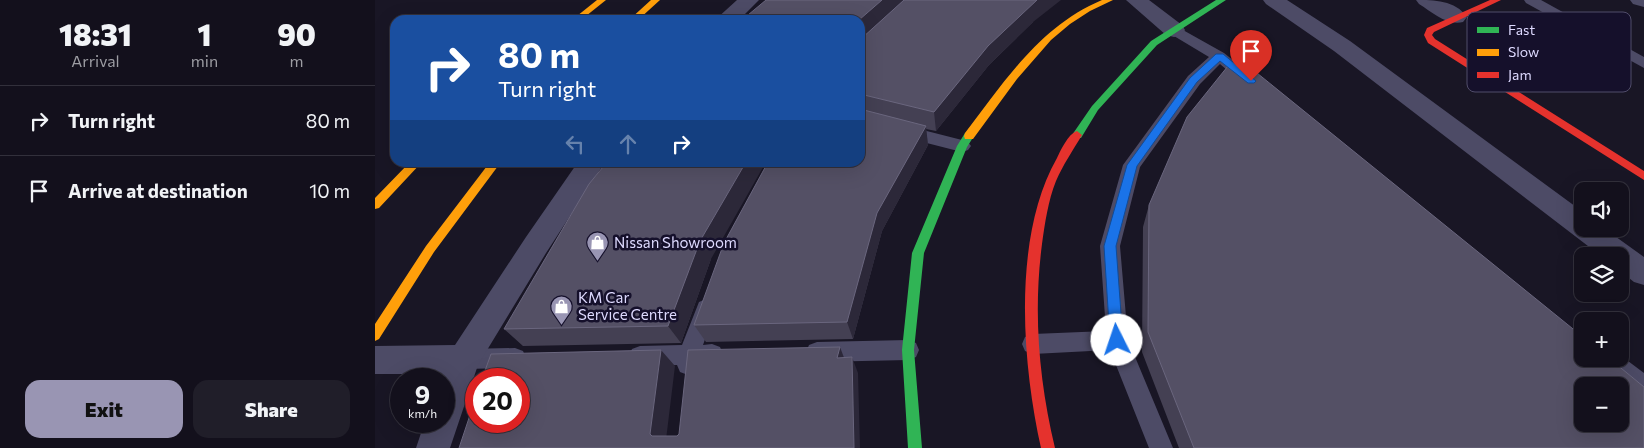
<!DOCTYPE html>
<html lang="en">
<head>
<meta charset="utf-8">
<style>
	:root { --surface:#13101c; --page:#201e29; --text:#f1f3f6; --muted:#9d9da3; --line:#32303b; --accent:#9995b3 }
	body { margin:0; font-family:Commissioner,sans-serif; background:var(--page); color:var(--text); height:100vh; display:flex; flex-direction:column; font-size:19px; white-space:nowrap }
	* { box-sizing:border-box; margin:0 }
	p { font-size:16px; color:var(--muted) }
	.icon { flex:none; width:28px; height:28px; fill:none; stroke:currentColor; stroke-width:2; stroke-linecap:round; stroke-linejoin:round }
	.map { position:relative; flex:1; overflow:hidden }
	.drawer { display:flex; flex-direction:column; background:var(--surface); width:375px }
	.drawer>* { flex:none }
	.hud { position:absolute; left:15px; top:15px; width:475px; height:152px; border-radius:15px; box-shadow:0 5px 20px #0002,0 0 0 1px var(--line); background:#1a4fa0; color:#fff; overflow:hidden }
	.fabs { position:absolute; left:1199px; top:182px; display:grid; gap:10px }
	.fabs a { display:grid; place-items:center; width:55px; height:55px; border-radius:10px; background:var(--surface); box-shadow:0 5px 20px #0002,0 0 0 1px var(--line); font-size:25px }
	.speed { position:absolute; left:15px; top:368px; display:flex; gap:10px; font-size:25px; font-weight:700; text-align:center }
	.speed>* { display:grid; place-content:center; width:65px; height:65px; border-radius:50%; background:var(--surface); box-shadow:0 5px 20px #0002,0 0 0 1px var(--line); line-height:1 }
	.speed small { font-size:12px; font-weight:400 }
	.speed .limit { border:8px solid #d22; background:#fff; color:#111 }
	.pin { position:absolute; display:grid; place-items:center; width:42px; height:42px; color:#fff; margin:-51px -21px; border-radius:50% 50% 50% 0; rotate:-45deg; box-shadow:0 0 5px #0007 }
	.pin .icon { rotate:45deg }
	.me { position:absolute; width:55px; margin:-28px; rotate:356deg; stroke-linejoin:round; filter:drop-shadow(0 0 4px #0008) }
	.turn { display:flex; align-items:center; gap:18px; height:105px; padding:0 25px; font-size:22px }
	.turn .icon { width:65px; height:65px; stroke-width:2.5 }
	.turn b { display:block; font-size:35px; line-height:42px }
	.lanes { display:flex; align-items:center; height:48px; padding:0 25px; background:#0003; justify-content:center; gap:25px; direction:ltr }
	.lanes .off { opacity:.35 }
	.eta { display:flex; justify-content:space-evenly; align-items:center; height:85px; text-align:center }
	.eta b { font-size:30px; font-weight:800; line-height:35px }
	.cta { display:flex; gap:10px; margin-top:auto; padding:10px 25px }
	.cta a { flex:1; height:58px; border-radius:15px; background:var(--accent); color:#111; font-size:20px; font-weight:800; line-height:58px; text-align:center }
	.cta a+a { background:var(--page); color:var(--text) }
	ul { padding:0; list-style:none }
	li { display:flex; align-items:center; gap:15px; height:70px; padding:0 25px; border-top:1px solid var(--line) }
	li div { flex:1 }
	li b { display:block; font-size:19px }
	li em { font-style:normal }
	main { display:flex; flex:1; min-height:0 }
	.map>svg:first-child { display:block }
</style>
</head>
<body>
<main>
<section class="drawer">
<div class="eta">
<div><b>18:31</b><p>Arrival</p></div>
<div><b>1</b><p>min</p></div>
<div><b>90</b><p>m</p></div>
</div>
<ul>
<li><svg class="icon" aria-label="right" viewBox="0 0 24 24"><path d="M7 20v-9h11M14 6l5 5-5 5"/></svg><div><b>Turn right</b></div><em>80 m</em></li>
<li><svg class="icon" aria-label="arrive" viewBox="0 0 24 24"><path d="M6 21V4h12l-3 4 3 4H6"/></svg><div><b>Arrive at destination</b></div><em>10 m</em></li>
</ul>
<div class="cta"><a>Exit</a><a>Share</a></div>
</section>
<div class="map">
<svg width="1269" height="448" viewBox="0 0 1269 448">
	<rect width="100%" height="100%" fill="#191625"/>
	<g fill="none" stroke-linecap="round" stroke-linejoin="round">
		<!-- lane -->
		<path fill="#4d4b66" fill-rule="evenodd" d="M 1149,0 L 1166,0 L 1269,57 L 1269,68 L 1151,3 Z
			M 799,25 L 849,53 L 883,80 L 881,84 C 867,87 855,72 845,64 L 825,84 L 765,167 L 745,246 L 753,340 L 798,448 L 774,448 L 735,350 L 658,354 L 650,351 L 647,344 L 650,337 L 658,334 L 731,331 L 725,246 L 748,165 L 813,76 L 834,57 L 794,33 L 792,30 L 794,27 Z
			M 485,114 L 587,140 L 593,142 L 596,146 L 593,150 L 587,152 L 485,126 Z
			M 331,299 L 338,302 L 341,308 L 328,345 L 337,344 L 345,347 L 348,354 L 345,361 L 337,364 L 324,364 L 321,372 L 313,375 L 305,372 L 302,365 L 265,366 L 257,363 L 254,356 L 257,349 L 265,346 L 307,345 L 324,302 Z
			M 533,340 L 541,343 L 544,350 L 541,357 L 533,360 L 442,362 L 434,359 L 431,352 L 434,345 L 442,342 Z
			M 140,348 L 148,351 L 151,358 L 148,365 L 140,368 L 89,369 L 81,366 L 78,359 L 81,352 L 89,349 Z
			M 1245,355 L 1269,373 L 1269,396 C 1256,391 1229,372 1223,359 L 1245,359 Z"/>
		<!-- street -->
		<path fill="#4d4b66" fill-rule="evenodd" d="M 362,0 L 384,0 L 364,20 L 340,20 Z
			M 751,0 L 774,0 L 807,25 L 810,30 L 807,35 L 799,37 L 791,35 Z
			M 888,0 L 912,0 L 975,41 L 1208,212 L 1208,229 L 1230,229 L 1269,257 L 1269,285 L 1259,282 L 1245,271 L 1245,256 L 1226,256 L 959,51 L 891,4 Z
			M 1041,0 C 1059,0 1080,0 1092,17 L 1088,22 C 1072,26 1057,12 1044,4 Z
			M 1255,0 L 1269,0 L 1269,7 L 1258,4 Z
			M 203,162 L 230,162 L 171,253 L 103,365 L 75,448 L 41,448 L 50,421 L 69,421 L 69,379 L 66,379 L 68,374 L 0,374 L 0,346 L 80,345 L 151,237 Z"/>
		<!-- fast -->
		<path fill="#30b455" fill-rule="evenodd" d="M 841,0 L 851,0 L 782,45 L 723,110 L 706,138 L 698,138 L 697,135 L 717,106 L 776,41 Z
			M 594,132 L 599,136 L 592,147 L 549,253 L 539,350 L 547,448 L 533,448 L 527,350 L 537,253 L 582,146 L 590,133 Z"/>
		<!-- slow -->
		<path fill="#ff9f0a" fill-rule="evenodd" d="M 222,0 L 231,0 L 206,20 L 197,20 Z
			M 276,0 L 285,0 L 263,20 L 254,20 Z
			M 727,0 L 738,0 L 715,11 L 695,24 L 676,40 L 642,79 L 598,139 L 590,139 L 589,136 L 590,133 C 629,82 665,26 727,0 Z
			M 35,162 L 47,162 L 4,208 L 0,209 L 0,198 Z
			M 115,162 L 126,162 L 59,252 L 4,339 L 0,341 L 0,324 L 51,246 Z"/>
		<!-- jam -->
		<path fill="#e5322d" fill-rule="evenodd" d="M 1115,0 L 1126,0 L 1059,32 L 1057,35 L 1060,39 L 1269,171 L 1269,180 L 1053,43 L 1049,35 L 1052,28 Z
			M 702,131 L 707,135 C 698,150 688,165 681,181 C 673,201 670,223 667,244 C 658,313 664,381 680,448 L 666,448 C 647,363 637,237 682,158 C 686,150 693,134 702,131 Z"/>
	</g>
	<!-- wall -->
	<path fill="#444053" d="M 485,20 L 658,22 L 614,65 L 561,131 L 551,129 L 553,145 L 507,231 L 478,339 L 331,342 L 319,325 L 485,162 Z
		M 774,205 L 1269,448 L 804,448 L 767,352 L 768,227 Z
		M 336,259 L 306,343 L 148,346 L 129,329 Z"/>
	<!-- shaded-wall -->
	<path fill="#2c2839" d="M 507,0 L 532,0 L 485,42 L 485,20 L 484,20 Z
		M 662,0 L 686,0 L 658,22 L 614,65 L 561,131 L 559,112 L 613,46 Z
		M 551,126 L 553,145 L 507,231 L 478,339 L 472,322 L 502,213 Z
		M 371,162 L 391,162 L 336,259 L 306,343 L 293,326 L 325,241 Z
		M 465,347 L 471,363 L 462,358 Z
		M 286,350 L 300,366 L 290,448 L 275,434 Z
		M 477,357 L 483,373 L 485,448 L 479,448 Z"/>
	<!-- building -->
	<path fill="#545065" stroke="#6a667e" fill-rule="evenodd" d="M 391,0 L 507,0 L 484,20 L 367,20 Z
		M 529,0 L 662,0 L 613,46 L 559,112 L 485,94 L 485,38 L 487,38 Z
		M 861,56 L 1208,337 L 1208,359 L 1235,359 L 1269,387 L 1269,448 L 819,448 L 773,332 L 774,205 L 812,117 ZM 1208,386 L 1245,386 L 1245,424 L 1208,424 Z
		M 485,109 L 551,126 L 502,213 L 472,322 L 319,325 L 349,243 L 393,162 L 485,162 Z
		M 232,162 L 371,162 L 325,241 L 293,326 L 129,329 L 214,184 Z
		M 465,347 L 462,358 L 477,357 L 479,448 L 84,448 L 101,397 L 101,421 L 144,421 L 144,379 L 107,379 L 116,354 L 286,350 L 275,434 L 277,436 L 302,436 L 304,434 L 313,350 Z"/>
	<!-- route -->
	<path fill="#1a73e8" stroke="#114b97" d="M 841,54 L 848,54 L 881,81 L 879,83 L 873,83 L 845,61 L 822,82 L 762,166 L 741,246 L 748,340 L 746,344 L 742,346 L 737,344 L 735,340 L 729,246 L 752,165 L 815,78 Z"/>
	<!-- icons -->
	<defs>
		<symbol id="shop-pin" viewBox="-11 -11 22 30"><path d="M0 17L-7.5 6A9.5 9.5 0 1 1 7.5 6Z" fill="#9995b3" stroke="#15102b"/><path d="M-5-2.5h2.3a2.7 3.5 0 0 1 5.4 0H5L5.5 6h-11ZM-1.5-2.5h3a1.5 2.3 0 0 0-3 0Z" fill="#fff"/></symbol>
	</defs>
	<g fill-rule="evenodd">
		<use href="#shop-pin" x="210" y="230" width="25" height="34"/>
		<use href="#shop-pin" x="174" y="294" width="25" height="34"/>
	</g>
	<g text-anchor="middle" stroke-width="5" stroke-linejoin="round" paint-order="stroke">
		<!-- poi labels -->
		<g font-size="15" fill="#dedaff" stroke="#15102b" text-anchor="start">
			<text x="239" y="248">Nissan Showroom</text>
			<text x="203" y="303">KM Car<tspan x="203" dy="17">Service Centre</tspan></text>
		</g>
	</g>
	<!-- legend -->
	<rect x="1092" y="12" width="164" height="80" rx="8" fill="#15102b" stroke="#514d6b" stroke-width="1"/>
	<rect x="1102" y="27" width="22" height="6" fill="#30b455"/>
	<rect x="1102" y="49" width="22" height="7" fill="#ff9f0a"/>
	<rect x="1102" y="72" width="22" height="6" fill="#e5322d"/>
	<g font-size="14" fill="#dedaff">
		<text x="1133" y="35">Fast</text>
		<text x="1133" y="57">Slow</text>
		<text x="1133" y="80">Jam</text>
	</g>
</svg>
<div class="fabs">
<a><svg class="icon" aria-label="sound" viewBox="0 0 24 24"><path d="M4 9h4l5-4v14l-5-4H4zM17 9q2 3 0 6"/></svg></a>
<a><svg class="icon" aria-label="layers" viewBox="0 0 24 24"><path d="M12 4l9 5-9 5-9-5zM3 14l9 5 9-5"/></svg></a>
<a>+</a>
<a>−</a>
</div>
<div class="speed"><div>9<small>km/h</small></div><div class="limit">20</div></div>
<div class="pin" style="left:876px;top:81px;background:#d93025"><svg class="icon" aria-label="arrive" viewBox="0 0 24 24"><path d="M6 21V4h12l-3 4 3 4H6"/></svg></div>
<svg class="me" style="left:742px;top:340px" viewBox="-20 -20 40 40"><circle r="19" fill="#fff"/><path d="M0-13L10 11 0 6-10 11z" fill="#1a73e8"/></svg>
<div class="hud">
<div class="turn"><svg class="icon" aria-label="right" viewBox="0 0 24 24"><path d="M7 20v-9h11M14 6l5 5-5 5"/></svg><div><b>80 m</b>Turn right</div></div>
<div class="lanes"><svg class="icon off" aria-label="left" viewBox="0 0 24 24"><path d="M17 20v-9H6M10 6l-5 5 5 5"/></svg><svg class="icon off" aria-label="ahead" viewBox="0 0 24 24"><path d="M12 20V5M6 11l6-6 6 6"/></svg><svg class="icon" aria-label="right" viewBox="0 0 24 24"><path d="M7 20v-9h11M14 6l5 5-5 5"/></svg></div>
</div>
</div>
</main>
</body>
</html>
